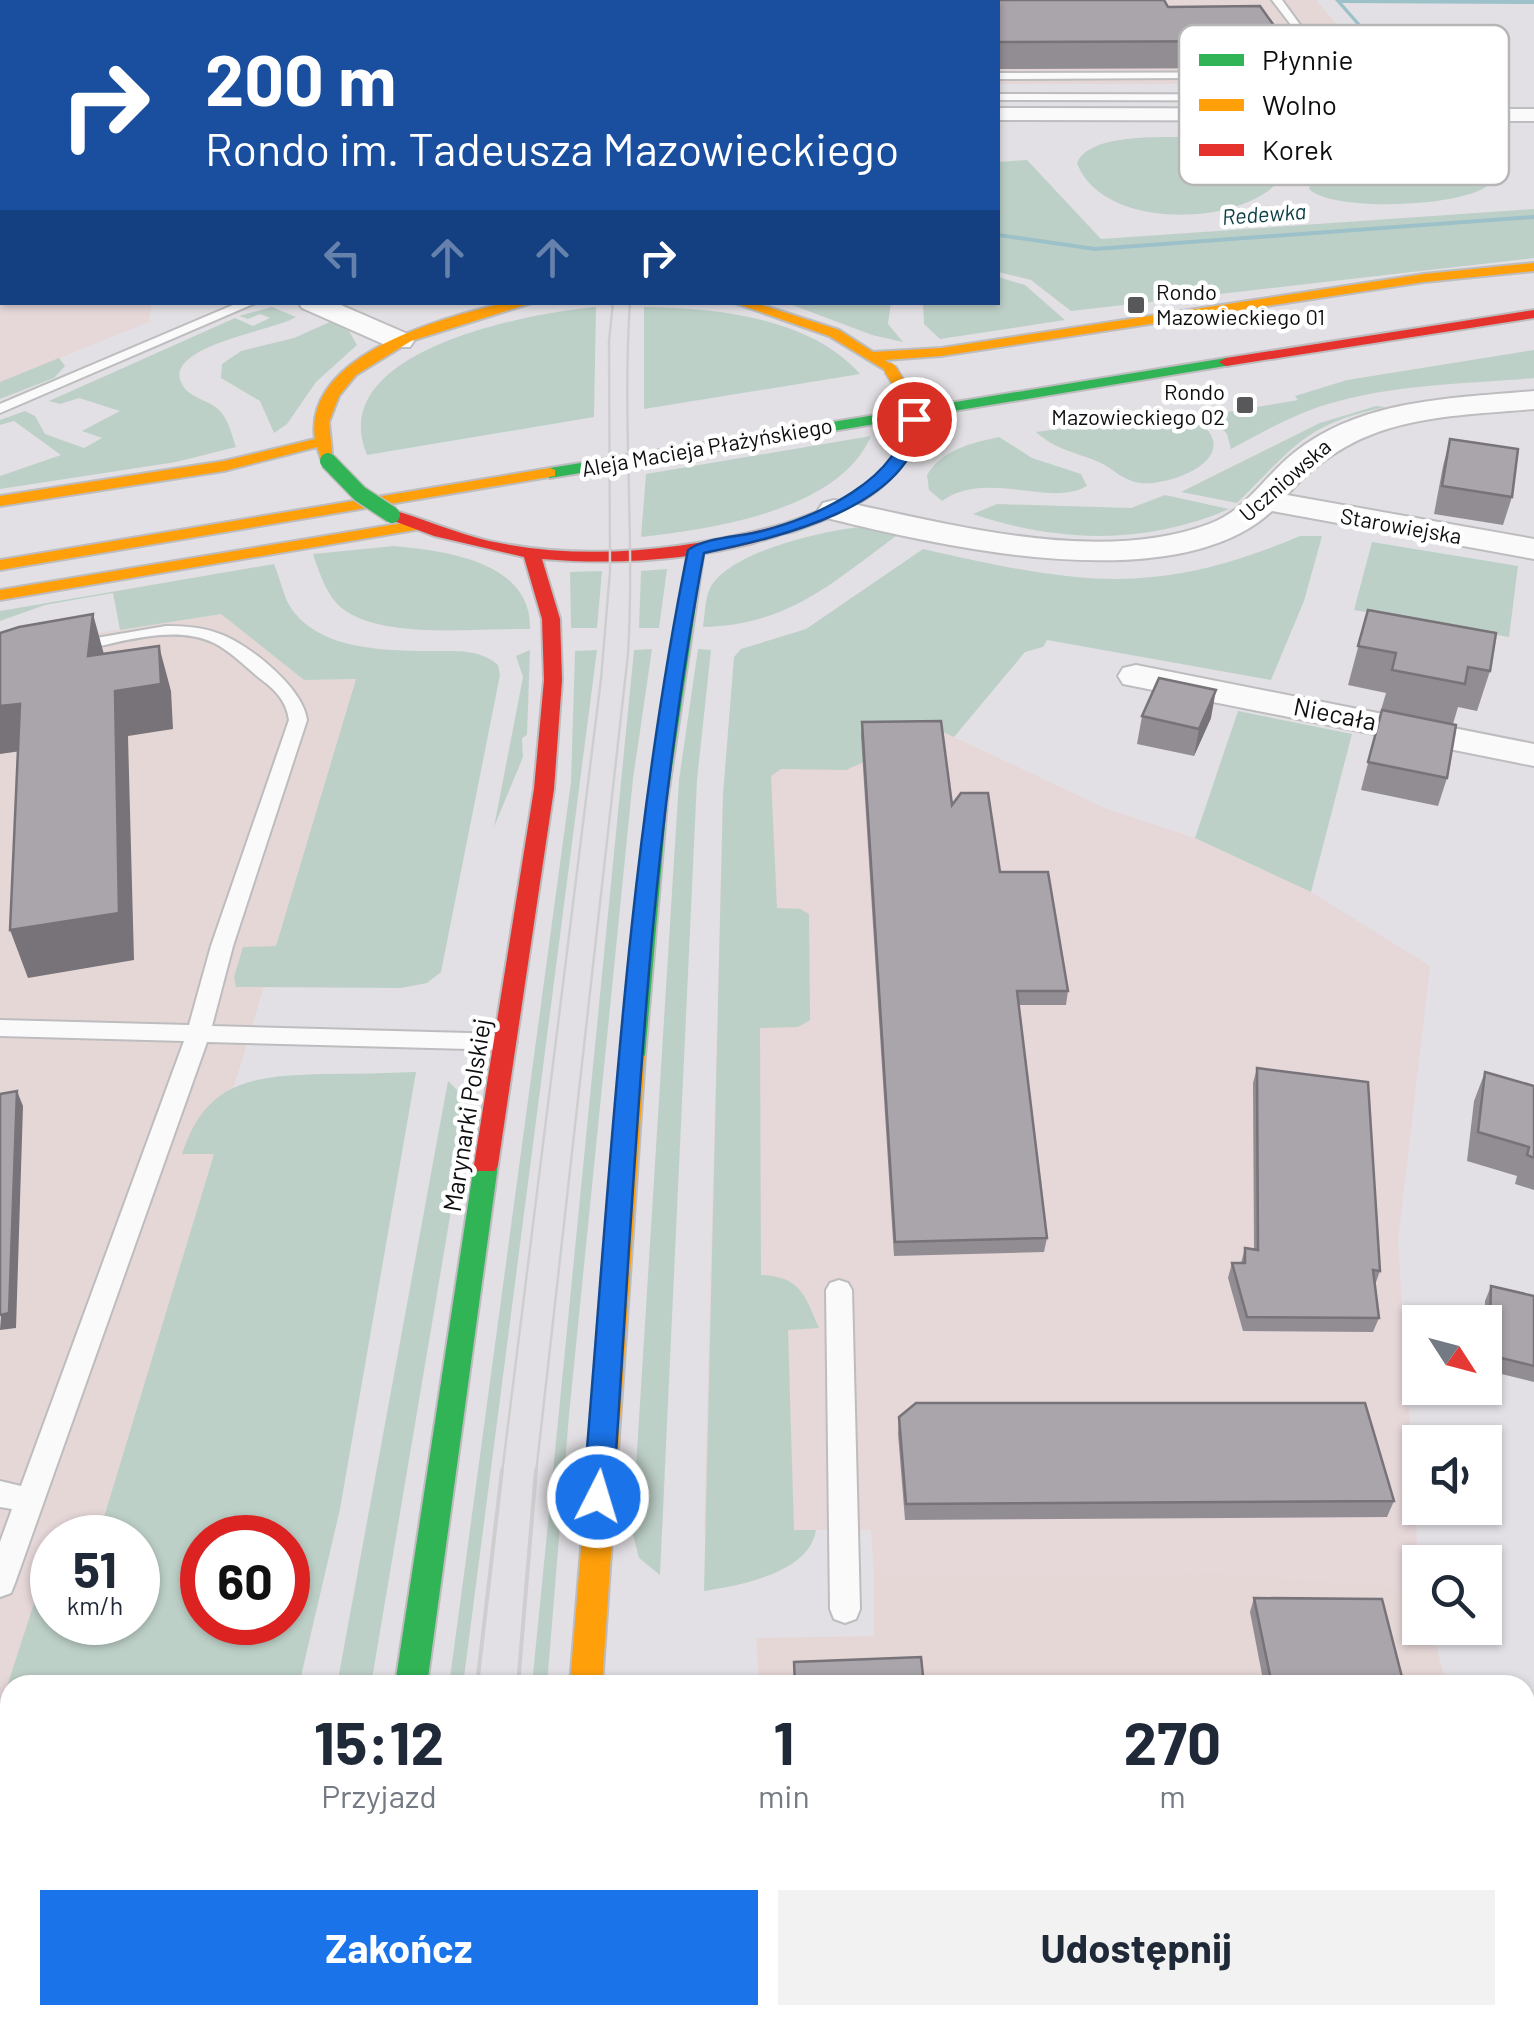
<!DOCTYPE html>
<html lang="pl">
<head>
<meta charset="utf-8">
<style>
	:root { --surface:#fff; --page:#f2f2f3; --text:#1f2937; --muted:#747a83; --accent:#1a73e8 }
	body { margin:0; font-family:Barlow,sans-serif; background:var(--page); color:var(--text); height:100vh; display:flex; flex-direction:column; font-size:38px; white-space:nowrap }
	* { box-sizing:border-box; margin:0 }
	p { font-size:32px; color:var(--muted) }
	.icon { flex:none; width:55px; height:55px; fill:none; stroke:currentColor; stroke-width:2; stroke-linecap:round; stroke-linejoin:round }
	.map { position:relative; flex:1; overflow:hidden }
	.panel { position:absolute; left:0px; top:1675px; width:1535px; height:350px; display:flex; flex-direction:column; background:var(--surface); border-radius:30px 30px 0 0; box-shadow:0 2px 8px #0004 }
	.panel>* { flex:none }
	.hud { position:absolute; left:0px; top:0px; width:1000px; height:305px; box-shadow:0 2px 8px #0004; background:#1a4fa0; color:#fff; overflow:hidden }
	.needle { width:65px; rotate:126deg }
	.controls { position:absolute; left:1402px; top:1305px; display:grid; gap:20px }
	.controls a { display:grid; place-items:center; width:100px; height:100px; border-radius:0px; background:var(--surface); box-shadow:0 2px 8px #0004; font-size:50px }
	.speed { position:absolute; left:30px; top:1515px; display:flex; gap:20px; font-size:50px; font-weight:700; text-align:center }
	.speed>* { display:grid; place-content:center; width:130px; height:130px; border-radius:50%; background:var(--surface); box-shadow:0 2px 8px #0004; line-height:1 }
	.speed small { font-size:25px; font-weight:400 }
	.speed .limit { border:15px solid #d22; background:#fff; color:#111 }
	.pin { position:absolute; display:grid; place-items:center; width:85px; height:85px; color:#fff; margin:-42px; border:5px solid #fff; border-radius:50%; box-shadow:0 2px 10px #0007 }
	.me { position:absolute; width:110px; margin:-55px; rotate:5deg; stroke-linejoin:round; filter:drop-shadow(0 0 8px #0008) }
	.turn { display:flex; align-items:center; gap:35px; height:210px; padding:0 40px; font-size:45px }
	.turn .icon { width:130px; height:130px; stroke-width:2.5 }
	.turn b { display:block; font-size:70px; line-height:85px }
	.lanes { display:flex; align-items:center; height:95px; padding:0 40px; background:#0003; justify-content:center; gap:50px; direction:ltr }
	.lanes .off { opacity:.35 }
	.eta { display:flex; justify-content:space-evenly; align-items:center; height:170px; text-align:center }
	.eta b { font-size:60px; font-weight:700; line-height:70px }
	.button { display:flex; gap:20px; margin-top:auto; padding:20px 40px }
	.button a { flex:1; height:115px; border-radius:0px; background:var(--accent); color:#fff; font-size:40px; font-weight:700; line-height:115px; text-align:center }
	.button a+a { background:var(--page); color:var(--text) }
	.map>svg:first-child { display:block }
</style>
</head>
<body>
<div class="map">
<svg width="1534" height="2025" viewBox="0 0 1534 2025">
	<rect width="100%" height="100%" fill="#e2e0e4"/>
	<!-- commercial -->
	<path fill="#e6d7d7" d="M 804,0 L 1316,0 L 1388,84 L 998,84 L 998,2 Z
		M 221,614 L 304,680 L 356,679 L 123,1458 L 98,1537 L 93,1537 L 0,1519 L 0,648 Z
		M 1220,1573 L 1420,1588 L 1420,1628 L 1432,1628 L 1446,1685 L 759,1685 L 756,1638 L 874,1636 L 874,1574 Z
		M 1525,1948 L 1534,1976 L 1534,2025 L 778,2025 L 778,2015 L 1525,2015 Z"/>
	<!-- industrial -->
	<path fill="#e6d7d9" d="M 0,0 L 408,0 L 2,2 L 2,190 Z
		M 0,217 L 2,302 L 152,303 L 149,322 L 0,382 Z
		M 881,710 L 954,737 L 1107,809 L 1195,838 L 1311,892 L 1430,966 L 1398,1241 L 1420,1588 L 1220,1573 L 874,1574 L 871,1530 L 704,1530 L 723,794 Z
		M 0,1519 L 93,1537 L 52,1538 L 52,1622 L 10,1685 L 10,1870 L 0,1913 Z"/>
	<!-- green -->
	<path fill="#bdd0c7" fill-rule="evenodd" d="M 1200,137 L 1264,143 L 1288,152 C 1296,222 1107,244 1077,163 C 1090,131 1170,138 1200,137 Z
		M 1389,138 C 1423,137 1478,146 1492,182 C 1472,207 1333,213 1309,189 C 1313,159 1364,145 1389,138 Z
		M 1027,160 L 1101,239 L 1534,209 L 1534,258 L 1071,311 L 1031,280 L 998,272 L 998,162 Z
		M 998,277 L 1025,285 L 1065,320 L 940,339 L 924,324 L 923,303 L 998,302 Z
		M 787,303 L 891,303 L 888,324 L 903,342 L 872,335 Z
		M 272,307 L 296,317 C 278,330 157,346 183,386 C 191,399 211,400 221,412 C 229,421 232,436 236,447 L 176,462 L 0,489 L 0,476 L 61,455 L 14,421 L 0,425 L 0,420 L 25,411 L 35,416 L 45,434 L 84,448 L 102,438 L 82,431 L 120,411 L 79,398 L 60,404 L 49,401 L 235,318 L 253,326 L 270,318 L 260,314 L 248,319 L 239,316 Z
		M 596,307 L 594,417 L 367,455 C 323,350 529,313 596,307 Z
		M 644,307 C 715,308 810,317 860,374 L 644,409 Z
		M 332,321 L 349,331 L 357,345 L 316,382 L 287,424 L 274,433 L 260,401 L 221,378 L 222,364 L 241,351 L 294,338 Z
		M 1534,350 L 1534,378 C 1466,384 1394,384 1328,404 C 1294,414 1263,432 1231,449 L 1227,434 L 1209,415 L 1298,400 L 1295,396 L 1347,380 Z
		M 59,358 L 65,366 L 54,378 L 0,399 L 0,382 Z
		M 1376,406 L 1386,407 C 1303,424 1293,449 1237,503 L 1181,492 L 1320,423 Z
		M 1186,412 C 1196,420 1210,428 1213,440 C 1220,469 1161,486 1140,483 C 1123,481 1114,469 1099,462 C 1075,452 1056,450 1036,432 Z
		M 871,436 C 839,511 712,529 641,537 L 646,474 Z
		M 999,437 L 1032,458 L 1081,474 L 1087,486 C 1049,508 987,469 942,501 L 929,490 L 927,475 C 943,449 972,443 999,437 Z
		M 1165,495 L 1229,509 C 1147,545 1057,543 973,514 L 997,504 L 1131,508 Z
		M 860,527 L 903,531 C 835,580 792,625 703,627 C 705,614 705,599 710,588 C 729,552 822,531 860,527 Z
		M 1300,536 L 1322,536 L 1304,601 L 1271,680 L 1047,640 L 1043,647 L 1025,652 L 954,737 L 936,729 L 846,770 L 781,769 L 771,776 L 777,908 L 800,909 L 809,914 L 810,1014 L 810,1020 L 798,1027 L 760,1028 L 761,1275 C 801,1277 804,1294 819,1328 L 788,1330 L 794,1530 L 816,1530 C 809,1574 739,1585 704,1591 L 723,794 L 734,657 L 741,649 L 806,629 L 923,549 C 1075,583 1152,599 1300,536 Z
		M 1372,542 L 1518,566 L 1509,637 L 1354,610 Z
		M 394,546 C 445,551 532,561 530,629 C 480,628 384,640 343,609 C 327,597 319,572 313,554 Z
		M 274,564 C 279,576 282,589 287,601 C 313,652 390,651 438,651 C 460,651 481,650 498,665 L 500,675 L 441,972 L 427,983 L 401,988 L 236,987 L 234,977 L 243,947 L 276,946 L 356,679 L 304,680 L 221,614 L 120,630 L 113,593 L 45,605 L 0,621 L 0,611 Z
		M 667,569 L 659,628 L 639,628 L 641,571 Z
		M 602,571 L 597,628 L 571,628 L 570,572 Z
		M 652,649 L 633,779 L 569,1415 L 547,1685 L 532,1685 L 634,650 Z
		M 698,649 L 711,650 L 697,780 L 660,1575 L 639,1558 L 632,1531 L 679,780 Z
		M 530,650 L 527,735 L 522,738 L 523,757 L 494,827 L 523,677 L 516,656 Z
		M 597,650 L 463,1685 L 449,1685 L 571,782 L 575,651 Z
		M 1238,711 L 1352,734 L 1311,892 L 1195,838 Z
		M 416,1072 L 340,1509 L 299,1685 L 10,1685 L 10,2015 L 251,2015 L 250,2025 L 0,2025 L 0,1708 L 52,1548 L 52,1622 L 138,1622 L 138,1538 L 98,1537 L 214,1154 L 182,1154 C 206,1080 253,1076 323,1074 C 354,1074 385,1073 416,1072 ZM 202,1538 L 288,1538 L 288,1622 L 202,1622 Z
		M 448,1081 L 459,1092 L 467,1116 L 371,1685 L 337,1685 Z"/>
	<g fill="none" stroke-linecap="round" stroke-linejoin="round">
		<!-- stream -->
		<path fill="#9cc1c9" fill-rule="evenodd" d="M 1335,0 L 1534,0 L 1534,4 L 1342,3 L 1410,80 L 1408,83 Z
			M 1534,215 L 1534,219 L 1095,251 L 998,237 L 998,233 L 1095,247 Z"/>
		<defs>
			<path id="lane" d="M 776,0 L 786,0 L 786,2 L 777,2 Z
				M 844,0 L 854,0 L 854,2 L 845,2 Z
				M 1272,0 L 1282,0 L 1338,77 L 998,79 L 998,73 L 1327,72 Z
				M 998,94 L 1450,95 L 1455,98 L 1450,101 L 998,100 Z
				M 240,302 L 258,302 L 0,413 L 0,404 Z
				M 166,626 C 185,626 203,627 220,634 C 250,645 303,688 307,720 L 233,946 L 212,1026 L 506,1034 L 517,1042 L 506,1050 L 207,1042 L 15,1583 L 11,1593 L 0,1597 L 0,1542 L 12,1509 L 0,1507 L 0,1481 L 21,1486 L 184,1041 L 0,1036 L 0,1020 L 189,1025 L 211,946 L 289,720 C 286,699 274,689 258,677 C 244,665 230,651 214,643 C 172,623 116,644 73,652 L 64,647 L 73,642 Z
				M 839,1280 L 848,1283 L 852,1290 L 860,1609 L 856,1619 L 845,1623 L 834,1619 L 830,1609 L 826,1290 L 830,1283 Z"/>
			<path id="street" d="M 998,108 L 1534,109 L 1534,121 L 998,120 Z
				M 0,198 L 2,198 L 2,212 L 0,212 Z
				M 298,302 L 334,302 L 410,335 L 414,341 L 410,347 L 390,347 L 302,308 Z
				M 1534,391 L 1534,409 C 1436,417 1356,416 1287,495 L 1534,539 L 1534,559 L 1272,511 C 1175,601 939,546 823,517 L 818,510 L 823,503 L 834,500 C 947,523 1096,566 1209,524 C 1246,511 1265,475 1295,452 C 1362,399 1453,398 1534,391 Z
				M 1136,665 L 1534,744 L 1534,766 L 1123,684 L 1118,676 L 1123,668 Z"/>
			<path id="fast" d="M 1226,358 L 1233,362 L 1231,365 L 550,478 L 542,473 L 550,468 Z
				M 696,545 L 704,550 L 667,802 L 645,1056 L 633,1064 L 621,1056 L 648,802 L 688,550 Z
				M 486,1156 L 495,1159 L 498,1165 L 427,1685 L 395,1685 L 474,1165 L 477,1159 Z"/>
			<path id="slow" d="M 713,0 L 723,0 L 723,2 L 714,2 Z
				M 1534,263 L 1534,271 L 1424,282 L 941,356 L 885,360 L 897,369 L 890,373 L 829,336 L 732,302 L 753,302 L 839,330 L 873,352 L 941,348 L 1424,274 Z
				M 509,302 L 535,302 L 411,341 L 356,375 L 339,396 L 329,422 L 333,464 L 323,464 L 317,447 L 224,471 L 0,506 L 0,496 L 224,461 L 315,439 C 303,353 448,316 509,302 Z
				M 908,425 L 920,428 C 904,480 863,506 813,524 C 801,529 788,535 775,533 L 775,527 C 816,513 865,497 891,461 C 899,450 902,437 908,425 Z
				M 550,468 L 555,470 L 555,476 L 0,570 L 0,560 Z
				M 415,521 L 423,526 L 421,529 L 0,600 L 0,590 Z
				M 633,1048 L 645,1056 L 602,1685 L 570,1685 L 621,1056 Z"/>
			<path id="jam" d="M 1534,310 L 1534,318 L 1226,366 L 1219,362 L 1226,358 Z
				M 392,510 C 425,519 455,533 489,541 C 588,562 684,550 781,525 L 789,530 C 779,537 765,539 753,543 C 683,561 613,565 542,559 L 560,619 L 562,680 L 554,789 L 498,1165 L 495,1171 L 477,1171 L 474,1165 L 534,789 L 544,680 L 542,619 L 524,557 L 434,536 L 386,518 L 384,515 Z
				M 352,2015 L 388,2015 L 387,2025 L 351,2025 Z
				M 561,2015 L 597,2015 L 597,2025 L 561,2025 Z"/>
		</defs>
		<!-- lane casing -->
		<use href="#lane" stroke="#bdbcbe" stroke-width="4"/>
		<!-- street casing -->
		<use href="#street" stroke="#bdbcbe" stroke-width="4"/>
		<!-- fast casing -->
		<use href="#fast" stroke="#bdbcbe" stroke-width="4"/>
		<!-- slow casing -->
		<use href="#slow" stroke="#bdbcbe" stroke-width="4"/>
		<!-- jam casing -->
		<use href="#jam" stroke="#bdbcbe" stroke-width="4"/>
		<!-- lane -->
		<use href="#lane" fill="#fbfafb" fill-rule="evenodd"/>
		<!-- street -->
		<use href="#street" fill="#fbfafb" fill-rule="evenodd"/>
		<!-- fast -->
		<use href="#fast" fill="#30b455" fill-rule="evenodd"/>
		<!-- slow -->
		<use href="#slow" fill="#ff9f0a" fill-rule="evenodd"/>
		<!-- jam -->
		<use href="#jam" fill="#e5322d" fill-rule="evenodd"/>
		<!-- tram-far1 -->
		<path stroke="#ceced0" stroke-width="2.5" d="M 502,1473 L 601,679 L 610,571 L 609,341 L 613,302
			M 536,1473 L 628,654 C 635,537 622,419 630,302"/>
		<!-- tram -->
		<path stroke="#ceced0" stroke-width="4" d="M 477,1685 L 502,1470
			M 518,1685 L 536,1470
			M 498,2015 L 498,2025
			M 448,2025 L 449,2015"/>
		<defs>
			<path id="fast-bridge" d="M 328,461 L 360,494 L 392,515"/>
			<path id="slow-bridge-far1" d="M 890,369 L 910,401"/>
			<path id="slow-bridge" d="M 908,399 L 913,428"/>
		</defs>
		<!-- fast-bridge casing -->
		<use href="#fast-bridge" stroke="#bdbcbe" stroke-width="19" stroke-linecap="butt"/>
		<!-- slow-bridge-far1 casing -->
		<use href="#slow-bridge-far1" stroke="#bdbcbe" stroke-width="15" stroke-linecap="butt"/>
		<!-- slow-bridge casing -->
		<use href="#slow-bridge" stroke="#bdbcbe" stroke-width="19" stroke-linecap="butt"/>
		<!-- fast-bridge -->
		<use href="#fast-bridge" stroke="#30b455" stroke-width="16"/>
		<!-- slow-bridge-far1 -->
		<use href="#slow-bridge-far1" stroke="#ff9f0a" stroke-width="12"/>
		<!-- slow-bridge -->
		<use href="#slow-bridge" stroke="#ff9f0a" stroke-width="16"/>
	</g>
	<!-- wall -->
	<path fill="#928d93" d="M 871,0 L 1164,0 L 1168,7 L 1285,41 L 1280,68 L 998,69 L 998,2 L 872,2 Z
		M 0,76 L 2,76 L 2,139 L 0,139 Z
		M 1450,439 L 1512,497 L 1503,525 L 1434,514 L 1443,466 Z
		M 1368,610 L 1490,671 L 1477,711 L 1458,707 L 1453,724 L 1381,710 L 1386,693 L 1348,685 Z
		M 1382,710 L 1447,778 L 1438,806 L 1361,790 Z
		M 1142,716 L 1211,718 L 1194,756 L 1137,744 Z
		M 862,722 L 952,805 L 1000,872 L 1068,991 L 1066,1005 L 1019,1005 L 1047,1238 L 1044,1252 L 894,1256 L 861,736 Z
		M 1257,1068 L 1380,1271 L 1375,1285 L 1379,1318 L 1373,1332 L 1243,1331 L 1228,1278 L 1232,1263 L 1241,1263 L 1245,1248 L 1254,1249 L 1253,1083 Z
		M 1485,1072 L 1534,1086 L 1534,1190 L 1515,1184 L 1517,1176 L 1467,1161 L 1474,1101 Z
		M 1491,1286 L 1534,1296 L 1534,1382 L 1485,1370 L 1485,1301 Z
		M 899,1417 L 1394,1501 L 1387,1517 L 905,1520 L 898,1434 Z
		M 1254,1598 L 1404,1685 L 1264,1685 L 1250,1612 Z
		M 808,2015 L 959,2015 L 959,2025 L 809,2025 Z"/>
	<!-- shaded-wall -->
	<path fill="#777378" d="M 93,614 L 105,658 L 88,656 Z
		M 159,646 L 171,691 L 173,729 L 128,736 L 134,960 L 28,978 L 10,930 L 115,691 Z
		M 1216,690 L 1211,718 L 1194,756 L 1199,729 Z
		M 20,704 L 35,749 L 0,754 L 0,706 Z
		M 17,1091 L 23,1106 L 16,1328 L 0,1330 Z"/>
	<!-- building -->
	<path fill="#aaa4ab" stroke="#777378" stroke-width="2.5" d="M 877,0 L 1164,0 L 1168,7 L 1260,6 L 1285,41 L 998,42 L 998,2 L 877,2 Z
		M 0,76 L 2,76 L 2,125 L 0,125 Z
		M 1450,439 L 1518,449 L 1512,497 L 1442,486 Z
		M 1368,610 L 1496,633 L 1490,671 L 1468,667 L 1465,684 L 1392,670 L 1396,653 L 1358,646 Z
		M 93,614 L 88,656 L 159,646 L 161,684 L 115,691 L 119,913 L 10,930 L 20,704 L 0,706 L 0,633 L 19,627 Z
		M 1159,678 L 1216,690 L 1199,729 L 1142,716 Z
		M 1382,710 L 1456,725 L 1447,778 L 1368,762 Z
		M 941,721 L 952,805 L 961,793 L 988,793 L 1000,872 L 1048,872 L 1068,991 L 1017,991 L 1047,1238 L 895,1242 L 862,722 Z
		M 1257,1068 L 1368,1082 L 1380,1271 L 1373,1270 L 1379,1318 L 1247,1317 L 1232,1263 L 1245,1263 L 1245,1248 L 1258,1250 Z
		M 1485,1072 L 1534,1086 L 1534,1158 L 1527,1155 L 1529,1147 L 1478,1132 Z
		M 17,1091 L 9,1313 L 0,1315 L 0,1094 Z
		M 1491,1286 L 1534,1296 L 1534,1366 L 1489,1355 Z
		M 916,1403 L 1365,1403 L 1394,1501 L 906,1504 L 899,1417 Z
		M 1254,1598 L 1382,1599 L 1404,1685 L 1272,1685 Z
		M 921,1657 L 924,1685 L 795,1685 L 794,1662 Z
		M 812,2015 L 959,2015 L 959,2023 L 909,2025 L 813,2025 Z"/>
	<!-- route -->
	<path fill="#1a73e8" stroke="#114b97" stroke-width="2.5" d="M 914,415 L 921,419 C 915,508 775,538 704,553 C 645,864 635,1182 613,1497 L 608,1506 L 598,1510 L 588,1506 L 583,1497 C 610,1181 625,862 688,550 C 706,537 740,537 762,531 C 815,518 901,479 906,419 Z"/>
	<!-- markers -->
	<g fill="#58575a" stroke="#fff" stroke-width="4">
		<rect x="1126" y="295" width="20" height="20" rx="5"/>
		<rect x="1235" y="395" width="20" height="20" rx="5"/>
	</g>
	<g text-anchor="middle" stroke-width="9" stroke-linejoin="round" paint-order="stroke">
		<!-- far-water labels -->
		<g font-size="22" font-style="italic" fill="#0b3e45" stroke="#fff">
			<text transform="translate(1264 214) rotate(-4)" y="8">Redewka</text>
		</g>
		<!-- far-poi labels -->
		<g font-size="22" fill="#0e0d0f" stroke="#fff" text-anchor="start">
			<text x="1156" y="300">Rondo<tspan x="1156" dy="25">Mazowieckiego 01</tspan></text>
			<text x="1225" y="400" text-anchor="end">Rondo<tspan x="1225" dy="25">Mazowieckiego 02</tspan></text>
		</g>
		<!-- far-street labels -->
		<g font-size="22" fill="#0e0d0f" stroke="#fff">
			<text transform="translate(707 447) rotate(-10)" y="8">Aleja Macieja Płażyńskiego</text>
			<text transform="translate(1285 480) rotate(-41)" y="8">Uczniowska</text>
			<text transform="translate(1401 526) rotate(10)" y="8">Starowiejska</text>
		</g>
		<!-- street labels -->
		<g font-size="25" fill="#0e0d0f" stroke="#fff">
			<text transform="translate(1335 714) rotate(11)" y="9">Niecała</text>
			<text transform="translate(467 1115) rotate(-81)" y="9">Marynarki Polskiej</text>
		</g>
	</g>
	<!-- legend -->
	<rect x="1179" y="25" width="330" height="160" rx="15" fill="#fff" stroke="#b7b6b7" stroke-width="2.5"/>
	<rect x="1199" y="54" width="45" height="12" fill="#30b455"/>
	<rect x="1199" y="99" width="45" height="12" fill="#ff9f0a"/>
	<rect x="1199" y="144" width="45" height="12" fill="#e5322d"/>
	<g font-size="28" fill="#0e0d0f">
		<text x="1262" y="70">Płynnie</text>
		<text x="1262" y="115">Wolno</text>
		<text x="1262" y="160">Korek</text>
	</g>
</svg>
<div class="controls">
<a><svg class="needle" viewBox="-14 -14 28 28"><path d="M0-13l5 13h-10z" fill="#e53935"/><path d="M0 13l5-13h-10z" fill="#747a83"/></svg></a>
<a><svg class="icon" aria-label="sound" viewBox="0 0 24 24"><path d="M4 9h4l5-4v14l-5-4H4zM17 9q2 3 0 6"/></svg></a>
<a><svg class="icon" aria-label="search" viewBox="0 0 24 24"><circle cx="10" cy="10" r="6"/><path d="M15 15l6 6"/></svg></a>
</div>
<div class="speed"><div>51<small>km/h</small></div><div class="limit">60</div></div>
<div class="pin" style="left:914px;top:419px;background:#d93025"><svg class="icon" aria-label="arrive" viewBox="0 0 24 24"><path d="M6 21V4h12l-3 4 3 4H6"/></svg></div>
<svg class="me" style="left:598px;top:1497px" viewBox="-20 -20 40 40"><circle r="17" fill="#1a73e8" stroke="#fff" stroke-width="3"/><path d="M0-11L8 9 0 5-8 9z" fill="#fff"/></svg>
<div class="hud">
<div class="turn"><svg class="icon" aria-label="right" viewBox="0 0 24 24"><path d="M7 20v-9h11M14 6l5 5-5 5"/></svg><div><b>200 m</b>Rondo im. Tadeusza Mazowieckiego</div></div>
<div class="lanes"><svg class="icon off" aria-label="left" viewBox="0 0 24 24"><path d="M17 20v-9H6M10 6l-5 5 5 5"/></svg><svg class="icon off" aria-label="ahead" viewBox="0 0 24 24"><path d="M12 20V5M6 11l6-6 6 6"/></svg><svg class="icon off" aria-label="ahead" viewBox="0 0 24 24"><path d="M12 20V5M6 11l6-6 6 6"/></svg><svg class="icon" aria-label="right" viewBox="0 0 24 24"><path d="M7 20v-9h11M14 6l5 5-5 5"/></svg></div>
</div>
<section class="panel">
<div class="eta">
<div><b>15:12</b><p>Przyjazd</p></div>
<div><b>1</b><p>min</p></div>
<div><b>270</b><p>m</p></div>
</div>
<div class="button"><a>Zakończ</a><a>Udostępnij</a></div>
</section>
</div>
</body>
</html>
